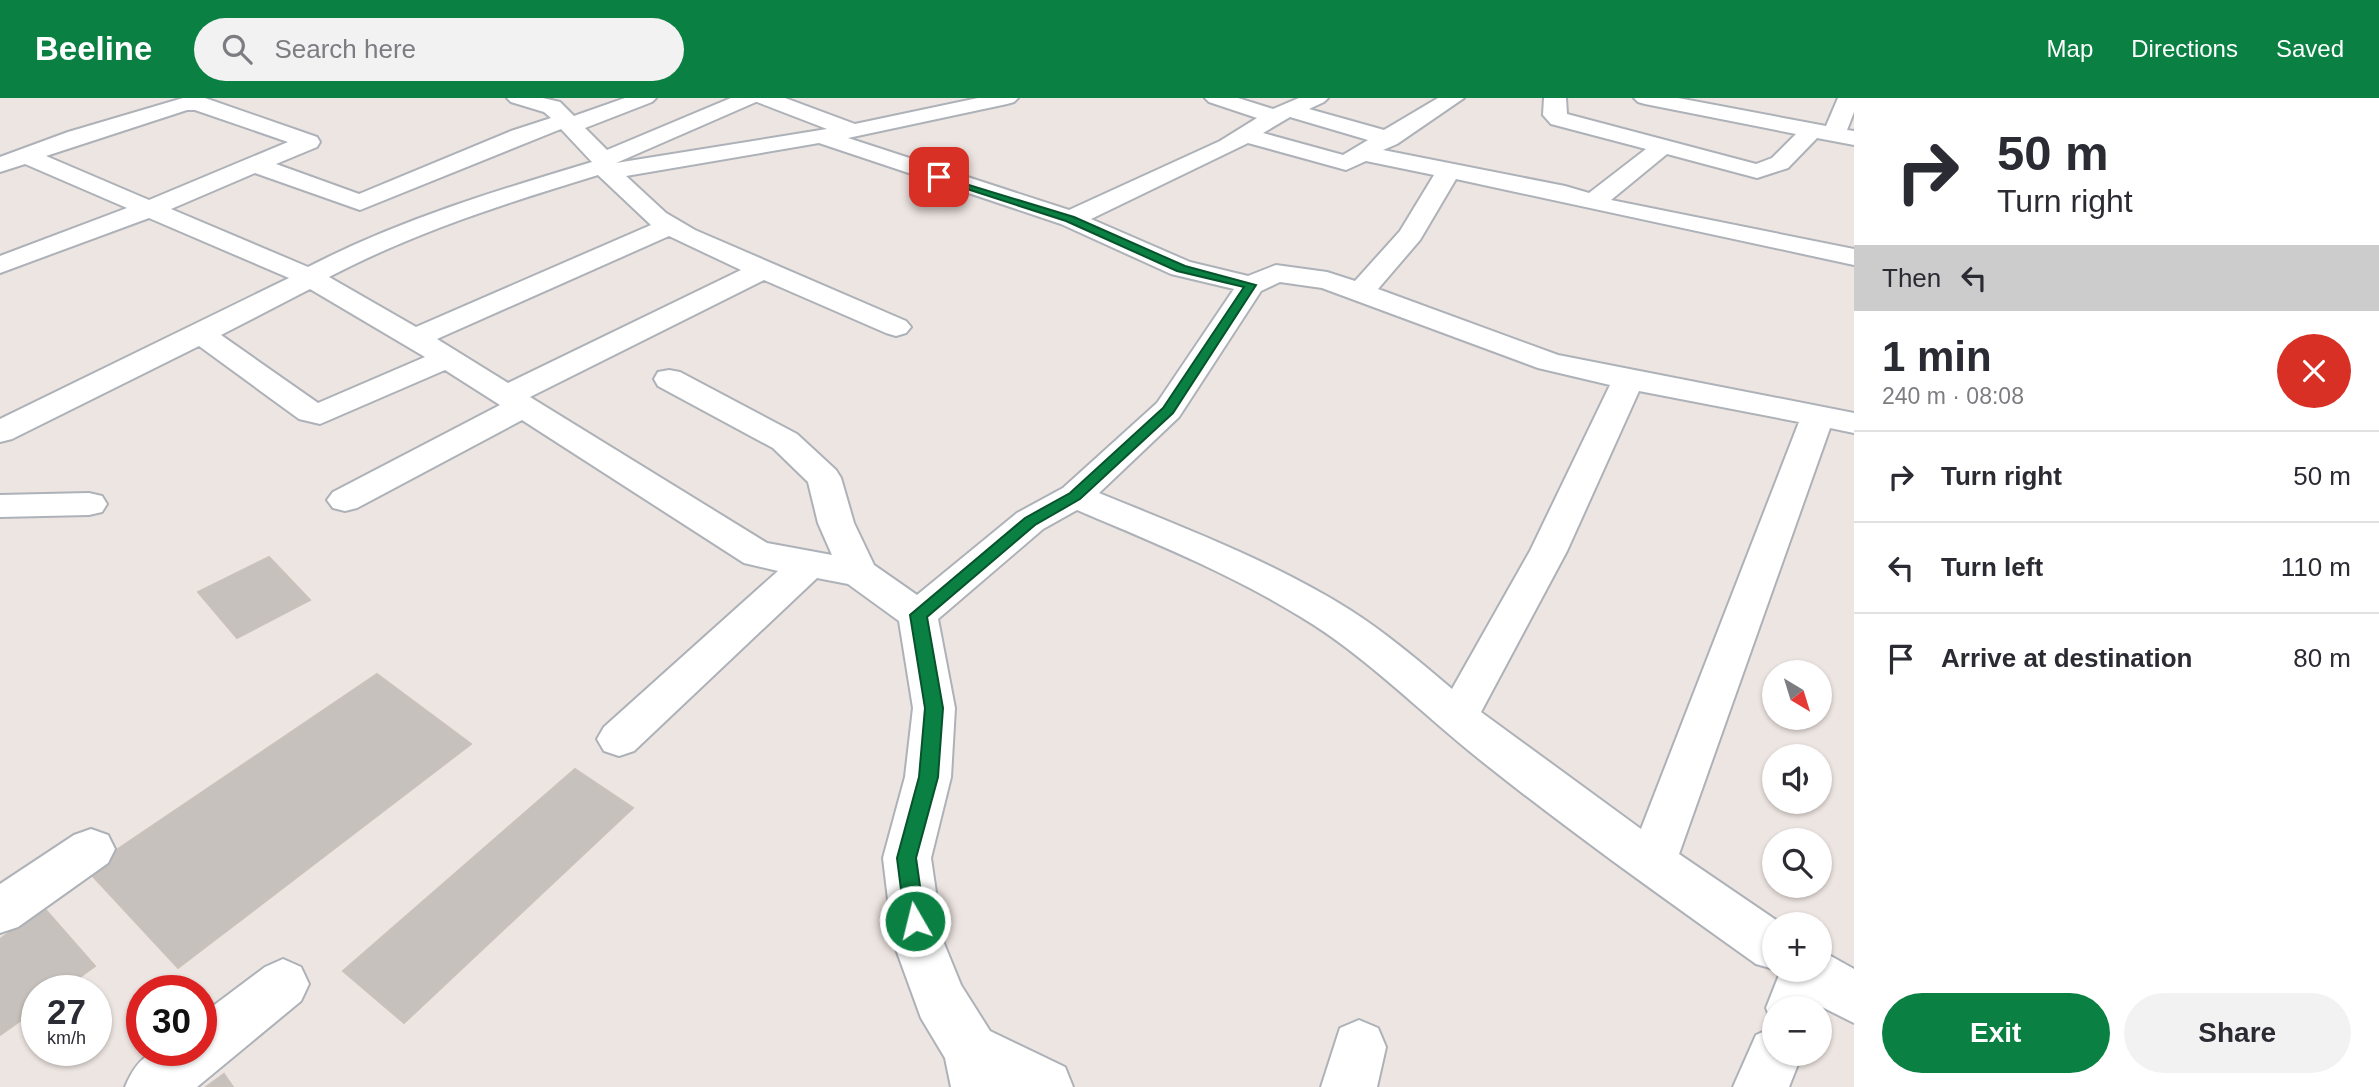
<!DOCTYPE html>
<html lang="en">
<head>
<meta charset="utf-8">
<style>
	:root { --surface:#fff; --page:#f2f2f3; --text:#2b2b33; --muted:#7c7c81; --line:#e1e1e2; --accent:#0b8043 }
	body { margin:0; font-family:Helvetica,sans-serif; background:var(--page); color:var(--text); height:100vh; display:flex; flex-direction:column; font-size:26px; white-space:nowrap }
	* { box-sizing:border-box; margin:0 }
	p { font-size:23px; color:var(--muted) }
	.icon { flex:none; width:38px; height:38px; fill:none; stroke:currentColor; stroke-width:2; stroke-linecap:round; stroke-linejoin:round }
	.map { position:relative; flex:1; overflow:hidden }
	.panel { display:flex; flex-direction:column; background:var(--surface); width:525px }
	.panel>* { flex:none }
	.top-card { background:#fff; color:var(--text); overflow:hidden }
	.needle { width:46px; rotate:142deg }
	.tools { position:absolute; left:1762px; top:562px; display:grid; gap:14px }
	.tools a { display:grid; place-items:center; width:70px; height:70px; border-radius:50%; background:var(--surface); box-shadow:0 2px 5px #0004; font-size:35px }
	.speed { position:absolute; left:21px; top:877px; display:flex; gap:14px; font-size:35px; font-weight:700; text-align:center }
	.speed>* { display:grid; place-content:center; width:91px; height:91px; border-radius:50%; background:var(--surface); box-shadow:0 2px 5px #0004; line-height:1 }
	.speed small { font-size:18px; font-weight:400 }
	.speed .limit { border:10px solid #d22; background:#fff; color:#111 }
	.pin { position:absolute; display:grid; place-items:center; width:60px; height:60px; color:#fff; margin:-30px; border-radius:14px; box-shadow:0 4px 10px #0006 }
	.me { position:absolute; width:77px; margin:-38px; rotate:352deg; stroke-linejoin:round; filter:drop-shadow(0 0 5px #0008) }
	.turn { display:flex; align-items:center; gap:24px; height:147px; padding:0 28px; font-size:32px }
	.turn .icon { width:91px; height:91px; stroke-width:2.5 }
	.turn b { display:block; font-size:49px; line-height:60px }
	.then { display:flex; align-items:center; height:66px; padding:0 28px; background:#0003; gap:14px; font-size:26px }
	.round { display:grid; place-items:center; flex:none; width:74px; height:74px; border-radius:37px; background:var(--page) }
	.summary { display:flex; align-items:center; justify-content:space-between; height:119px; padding:0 28px }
	h1 { font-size:42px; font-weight:700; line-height:52px }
	.cta { display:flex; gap:14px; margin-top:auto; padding:14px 28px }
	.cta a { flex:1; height:80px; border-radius:42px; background:var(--accent); color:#fff; font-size:28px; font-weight:700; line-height:80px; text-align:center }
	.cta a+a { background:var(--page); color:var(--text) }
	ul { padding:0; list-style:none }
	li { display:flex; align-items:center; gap:21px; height:91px; padding:0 28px; border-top:2px solid var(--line) }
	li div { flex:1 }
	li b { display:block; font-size:26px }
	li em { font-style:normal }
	header { display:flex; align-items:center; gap:42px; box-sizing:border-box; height:98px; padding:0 35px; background:var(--accent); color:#fff }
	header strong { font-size:33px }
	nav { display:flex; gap:38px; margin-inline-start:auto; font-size:24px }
	.search { width:490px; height:63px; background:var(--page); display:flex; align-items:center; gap:18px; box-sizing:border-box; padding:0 24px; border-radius:38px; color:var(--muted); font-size:26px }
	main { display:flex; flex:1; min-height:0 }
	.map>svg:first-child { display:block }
</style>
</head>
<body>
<header>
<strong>Beeline</strong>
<div class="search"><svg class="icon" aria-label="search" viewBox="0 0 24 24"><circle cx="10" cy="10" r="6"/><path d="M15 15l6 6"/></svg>Search here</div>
<nav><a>Map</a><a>Directions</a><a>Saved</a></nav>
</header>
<main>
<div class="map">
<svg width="1854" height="989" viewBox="0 0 1854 989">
	<rect width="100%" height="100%" fill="#ede5e1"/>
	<!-- building -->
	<path fill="#c6c1bc" stroke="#c9c1ba" stroke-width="2" d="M 269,459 L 310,502 L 237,540 L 198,494 Z
		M 377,576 L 471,646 L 178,870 L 87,772 Z
		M 575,671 L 633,710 L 404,925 L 343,873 Z
		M 44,810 L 95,868 L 62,892 L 37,892 L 37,911 L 0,937 L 0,841 Z
		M 224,976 L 233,989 L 206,989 Z"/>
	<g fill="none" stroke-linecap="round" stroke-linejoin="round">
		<defs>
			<path id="minor" d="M 183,0 L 205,0 L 317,39 L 320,44 L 317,49 L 276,66 L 359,96 L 511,33 L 551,20 L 544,14 L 511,4 L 507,0 L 543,0 L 560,4 L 574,18 L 625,0 L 656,0 L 652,4 L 585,30 L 607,52 L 731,0 L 785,0 L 855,26 L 978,0 L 1018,0 L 1014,4 L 1007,6 L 848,40 L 1069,112 L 1220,43 L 1257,20 L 1209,4 L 1205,0 L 1238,0 L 1273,11 L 1299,0 L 1328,0 L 1324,4 L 1309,11 L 1384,32 L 1438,0 L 1464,0 L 1397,46 L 1383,52 L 1565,88 L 1589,95 L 1646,51 L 1551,26 L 1543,17 L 1544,0 L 1566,0 L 1567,16 L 1756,66 L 1772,60 L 1796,36 L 1645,6 L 1638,4 L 1634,0 L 1678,0 L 1826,28 L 1838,0 L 1854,0 L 1854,14 L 1847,32 L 1854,33 L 1854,47 L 1817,40 L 1788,70 L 1757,80 L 1667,56 L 1611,102 L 1854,151 L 1854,167 L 1456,81 L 1420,142 L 1378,191 L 1558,257 L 1854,315 L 1854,335 L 1830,330 L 1679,756 L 1782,826 L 1774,826 L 1777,872 L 1756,866 C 1662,799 1569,733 1479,661 C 1420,614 1366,558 1301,519 C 1231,476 1153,444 1077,412 L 1043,431 L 938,521 L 955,610 L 951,679 L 931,760 L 943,843 L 961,887 L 990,933 L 1065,969 L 1073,989 L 951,989 L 945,960 L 921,920 L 893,843 L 883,760 L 905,679 L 913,610 L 899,523 L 848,486 L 817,480 L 634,653 L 619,658 L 604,653 L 597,641 L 604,629 L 778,473 L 744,465 L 522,322 L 357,410 L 345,413 L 333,410 L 327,402 L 333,394 L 500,307 L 445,272 L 320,326 L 299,321 L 199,248 L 12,341 L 0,344 L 0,321 L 289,180 L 149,120 L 0,175 L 0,158 L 127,110 L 25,66 L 0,74 L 0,59 L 68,34 ZM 757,4 L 827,31 L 616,65 L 756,4 ZM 187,12 L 195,12 L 288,44 L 149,102 L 46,58 ZM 1290,19 L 1368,42 L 1343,57 L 1263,35 ZM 561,31 L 592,64 C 495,93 399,122 308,169 L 171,111 L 255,75 L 360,112 ZM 819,45 L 1061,126 L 1171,176 L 1234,191 L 1157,305 L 1063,390 L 1017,415 L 917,497 L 874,467 L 854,425 L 841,380 L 836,372 L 797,336 L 680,274 L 669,272 L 658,274 L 654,281 L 658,288 L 773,350 L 808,384 L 818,425 L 832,457 L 767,445 L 530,299 L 764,182 L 886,235 L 896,238 L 906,235 L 911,229 L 906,223 L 695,132 L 666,115 L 626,78 ZM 1248,45 L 1346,72 L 1366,63 L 1434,77 L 1400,133 L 1355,183 L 1327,174 L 1276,167 L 1248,178 L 1190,164 L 1091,121 ZM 598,77 L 651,127 L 416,229 L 329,179 C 415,134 506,105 598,77 ZM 669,138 L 741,172 L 508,285 L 437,241 ZM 1280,184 L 1322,190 L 1538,270 L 1610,287 L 1530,453 L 1452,591 C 1419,563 1386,535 1350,512 C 1272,463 1184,430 1099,395 L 1179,319 L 1261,193 ZM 310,191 L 425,259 L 318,305 L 221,237 ZM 1639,293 L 1799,324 L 1641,731 L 1481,614 L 1567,453 Z
				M 89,395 L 102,398 L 107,406 L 102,414 L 89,417 L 0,419 L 0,397 Z
				M 91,731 L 108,737 L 115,751 L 108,765 L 18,829 L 0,835 L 0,786 L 74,737 Z
				M 1820,852 L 1854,871 L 1854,925 L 1820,908 L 1774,910 L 1774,928 L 1766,910 L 1781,872 L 1820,872 Z
				M 283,861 L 301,869 L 309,886 L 301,903 L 197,989 L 125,989 C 143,946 161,952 201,952 L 201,917 L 265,869 Z
				M 1359,922 L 1378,930 L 1386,949 L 1377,989 L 1321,989 L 1340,930 Z
				M 1774,929 L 1774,956 L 1802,956 L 1789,989 L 1733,989 L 1756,937 Z"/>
		</defs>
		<!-- minor casing -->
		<use href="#minor" stroke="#adb1b8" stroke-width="4"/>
		<!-- minor -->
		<use href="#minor" fill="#fff" fill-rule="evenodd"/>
	</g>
	<!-- route -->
	<path fill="#0b8043" stroke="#07532c" stroke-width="2" d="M 936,77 L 1074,119 L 1185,168 L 1256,187 L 1173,315 L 1080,401 L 1035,427 L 927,519 L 943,610 L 938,679 L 916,760 L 925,823 L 922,829 L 915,832 L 908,829 L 905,823 L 897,760 L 919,679 L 925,610 L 910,517 L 1025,420 L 1070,395 L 1163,310 L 1244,189 L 1177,173 L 1066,123 L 936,81 Z"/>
</svg>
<div class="tools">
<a><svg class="needle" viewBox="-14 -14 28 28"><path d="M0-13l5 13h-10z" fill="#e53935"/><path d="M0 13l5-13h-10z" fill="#7c7c81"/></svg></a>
<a><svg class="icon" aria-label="sound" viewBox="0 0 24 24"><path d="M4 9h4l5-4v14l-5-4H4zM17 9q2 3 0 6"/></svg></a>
<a><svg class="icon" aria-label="search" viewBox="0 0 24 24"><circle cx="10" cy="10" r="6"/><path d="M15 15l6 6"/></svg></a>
<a>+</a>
<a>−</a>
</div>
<div class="speed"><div>27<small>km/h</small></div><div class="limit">30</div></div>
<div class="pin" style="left:939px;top:79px;background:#d93025"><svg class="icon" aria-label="arrive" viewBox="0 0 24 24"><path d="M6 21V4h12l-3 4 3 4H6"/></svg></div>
<svg class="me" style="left:915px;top:823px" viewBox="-20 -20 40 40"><circle r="17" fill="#0b8043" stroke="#fff" stroke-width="3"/><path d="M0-11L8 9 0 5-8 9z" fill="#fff"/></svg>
</div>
<section class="panel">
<div class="top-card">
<div class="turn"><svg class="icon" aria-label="right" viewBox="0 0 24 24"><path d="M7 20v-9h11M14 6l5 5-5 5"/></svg><div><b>50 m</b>Turn right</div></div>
<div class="then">Then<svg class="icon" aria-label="left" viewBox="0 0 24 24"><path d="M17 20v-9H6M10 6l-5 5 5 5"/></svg></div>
</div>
<div class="summary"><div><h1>1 min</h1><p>240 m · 08:08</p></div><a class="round" style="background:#d93025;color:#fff"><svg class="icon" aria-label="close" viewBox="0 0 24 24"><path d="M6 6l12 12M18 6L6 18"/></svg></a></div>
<ul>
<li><svg class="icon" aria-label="right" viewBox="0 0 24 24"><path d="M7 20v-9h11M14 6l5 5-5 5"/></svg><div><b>Turn right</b></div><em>50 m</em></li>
<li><svg class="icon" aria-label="left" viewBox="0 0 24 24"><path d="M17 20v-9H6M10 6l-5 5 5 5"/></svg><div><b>Turn left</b></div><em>110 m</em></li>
<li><svg class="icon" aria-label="arrive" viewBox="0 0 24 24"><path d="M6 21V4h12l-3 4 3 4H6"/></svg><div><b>Arrive at destination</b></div><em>80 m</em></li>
</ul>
<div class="cta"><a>Exit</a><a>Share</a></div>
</section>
</main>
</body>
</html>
